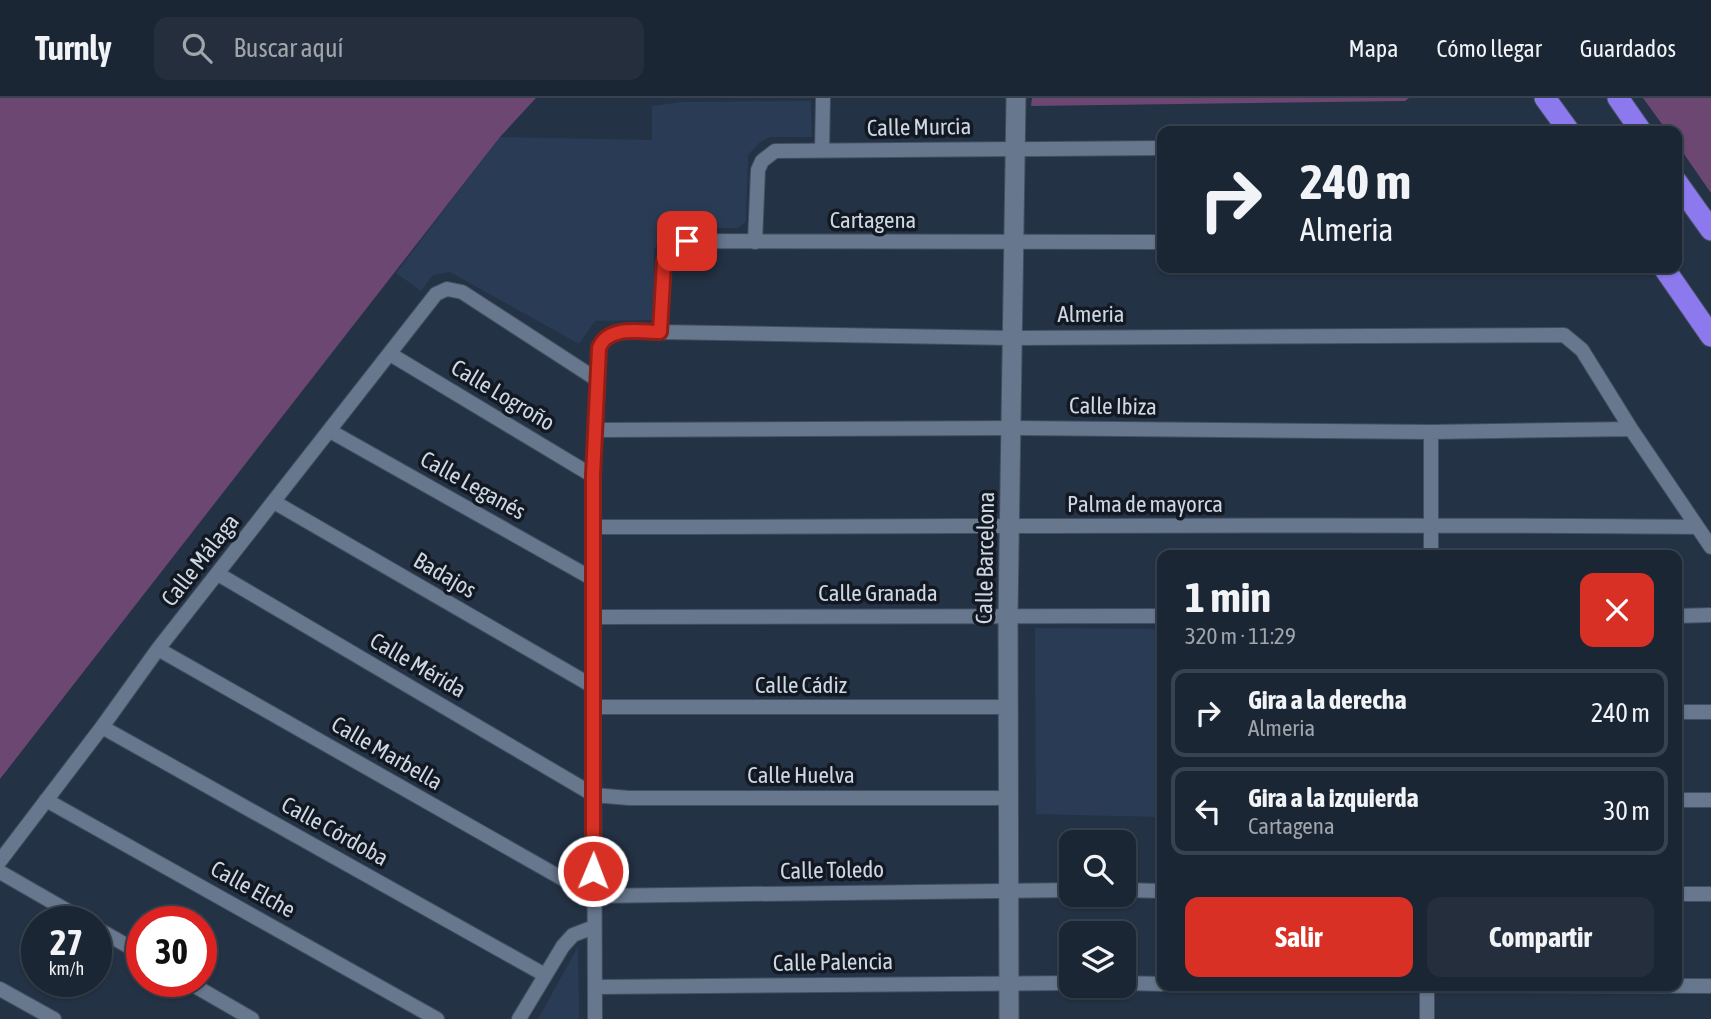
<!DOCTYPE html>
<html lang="es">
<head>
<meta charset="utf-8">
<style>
	:root { --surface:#1b2634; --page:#242e3c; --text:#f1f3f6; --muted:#a0a5ac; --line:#39434f; --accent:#d93025 }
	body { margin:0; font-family:"Asap Condensed",sans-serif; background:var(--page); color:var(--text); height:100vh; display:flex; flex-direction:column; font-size:26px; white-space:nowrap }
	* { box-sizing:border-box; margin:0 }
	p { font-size:23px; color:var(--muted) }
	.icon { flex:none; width:38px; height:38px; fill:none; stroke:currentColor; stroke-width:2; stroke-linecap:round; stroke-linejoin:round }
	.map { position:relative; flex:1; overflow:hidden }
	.details { position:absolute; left:1157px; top:452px; width:525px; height:441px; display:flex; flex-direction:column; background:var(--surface); border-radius:14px; box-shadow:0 2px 5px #0004,0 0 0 2px var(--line) }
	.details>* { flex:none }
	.hud { position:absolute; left:1157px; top:28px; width:525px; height:147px; border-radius:14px; box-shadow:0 2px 5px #0004,0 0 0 2px var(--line); background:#1b2634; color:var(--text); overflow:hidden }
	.fabs { position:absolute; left:1059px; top:732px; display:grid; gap:14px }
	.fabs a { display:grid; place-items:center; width:77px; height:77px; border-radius:14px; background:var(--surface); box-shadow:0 2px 5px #0004,0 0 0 2px var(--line); font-size:35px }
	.speed { position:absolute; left:21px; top:808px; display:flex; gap:14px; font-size:35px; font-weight:700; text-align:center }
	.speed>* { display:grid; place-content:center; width:91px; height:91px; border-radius:50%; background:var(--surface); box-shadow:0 2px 5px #0004,0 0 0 2px var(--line); line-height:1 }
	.speed small { font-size:18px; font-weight:400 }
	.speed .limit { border:10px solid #d22; background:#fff; color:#111 }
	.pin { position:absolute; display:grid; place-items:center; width:60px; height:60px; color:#fff; margin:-30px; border-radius:14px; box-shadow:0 4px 10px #0006 }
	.me { position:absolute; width:77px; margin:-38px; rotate:1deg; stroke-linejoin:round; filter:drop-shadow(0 0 5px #0008) }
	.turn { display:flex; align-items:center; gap:24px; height:147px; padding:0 28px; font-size:32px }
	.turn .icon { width:91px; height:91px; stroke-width:2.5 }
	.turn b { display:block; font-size:49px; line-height:60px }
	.round { display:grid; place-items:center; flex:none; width:74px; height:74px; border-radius:14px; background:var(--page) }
	.summary { display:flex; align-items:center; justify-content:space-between; height:119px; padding:0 28px }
	h1 { font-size:42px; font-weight:700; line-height:52px }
	.primary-button { display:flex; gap:14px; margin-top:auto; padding:14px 28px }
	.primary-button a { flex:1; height:80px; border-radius:14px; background:var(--accent); color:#fff; font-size:28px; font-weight:700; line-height:80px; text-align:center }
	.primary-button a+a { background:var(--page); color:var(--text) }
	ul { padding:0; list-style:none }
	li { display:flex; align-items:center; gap:21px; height:88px; margin:0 14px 10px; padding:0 14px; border:4px solid var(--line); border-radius:14px }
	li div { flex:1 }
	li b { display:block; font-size:26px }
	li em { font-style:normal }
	header { display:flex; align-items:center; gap:42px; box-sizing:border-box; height:98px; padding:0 35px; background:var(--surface); border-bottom:2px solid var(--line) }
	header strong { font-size:33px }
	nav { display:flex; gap:38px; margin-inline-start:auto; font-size:24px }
	.search { width:490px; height:63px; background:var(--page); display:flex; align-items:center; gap:18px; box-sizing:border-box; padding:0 24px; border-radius:14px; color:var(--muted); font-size:26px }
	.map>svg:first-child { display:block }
</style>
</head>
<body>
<header>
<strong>Turnly</strong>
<div class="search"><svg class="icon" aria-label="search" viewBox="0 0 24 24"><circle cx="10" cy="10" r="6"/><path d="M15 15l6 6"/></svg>Buscar aquí</div>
<nav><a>Mapa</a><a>Cómo llegar</a><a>Guardados</a></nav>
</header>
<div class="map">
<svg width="1711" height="921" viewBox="0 0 1711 921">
	<rect width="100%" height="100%" fill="#243245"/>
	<!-- built -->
	<path fill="#2a3c55" d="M 811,3 L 812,39 L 770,39 L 759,45 L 748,57 L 746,124 L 738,130 L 674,130 L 662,138 L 654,152 L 654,222 L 595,223 L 579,246 L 450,174 L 433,177 L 421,193 L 396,175 L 500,39 L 652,42 L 652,8 L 683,4 Z
		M 1035,530 L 1162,531 L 1162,719 L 1036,716 Z
		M 578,849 L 579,921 L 538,921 Z"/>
	<!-- green -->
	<path fill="#6b4772" d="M 0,0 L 536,0 L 500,39 L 0,681 Z
		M 1032,0 L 1409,0 L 1405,3 L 1031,8 Z
		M 1643,0 L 1711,0 L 1711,95 L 1677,46 L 1676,33 L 1667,33 Z"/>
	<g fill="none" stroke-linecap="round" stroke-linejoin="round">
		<defs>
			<path id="minor" d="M 822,53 L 823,0
				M 755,144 L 758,72 L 762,63 L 775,53 L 1162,50
				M 660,234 L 664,164 L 672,150 L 687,143 L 1162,144
				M 390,256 L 593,378
				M 595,332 L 1012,330 L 1431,334 L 1631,331
				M 330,333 L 593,481
				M 274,404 L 594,589
				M 594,429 C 961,429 1329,425 1697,429
				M 1431,457 L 1431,334
				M 218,476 L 594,697 L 629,700 L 1008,700
				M 1676,518 L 1711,517
				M 594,519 L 1162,518
				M 158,551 L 593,798 L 1071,792
				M 594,609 L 1008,609
				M 1676,614 L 1711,614
				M 102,629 L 545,877
				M 46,702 L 437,921
				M 1676,702 L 1711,702
				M 0,763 L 102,629 L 158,551 L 436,196 L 447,191 L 462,194 L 596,281
				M 0,774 L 87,824
				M 1124,792 L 1162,793
				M 1676,796 L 1711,796
				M 96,830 L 142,856
				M 188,884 L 252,921
				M 1124,885 L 1162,886
				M 1421,887 L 1711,888
				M 1427,887 L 1427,921
				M 595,889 L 1071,885
				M 0,891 L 54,921
				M 519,921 L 563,848 L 573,837 L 594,829
				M 595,921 L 593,378 L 599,250 C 608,227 640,234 660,234 L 1012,240 L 1564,237 L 1582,252 L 1631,331 L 1711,449"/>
			<path id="tertiary" d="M 1009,921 L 1008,517 L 1016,0"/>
			<path id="motorway" d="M 1545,0 L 1569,33
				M 1618,0 L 1641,33
				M 1676,83 L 1711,132
				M 1664,170 L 1711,238"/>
		</defs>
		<!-- minor casing -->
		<use href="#minor" stroke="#424e5f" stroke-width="16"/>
		<!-- tertiary casing -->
		<use href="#tertiary" stroke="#424e5f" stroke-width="21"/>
		<!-- motorway casing -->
		<use href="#motorway" stroke="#424e5f" stroke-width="23"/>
		<!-- minor -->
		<use href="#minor" stroke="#67778d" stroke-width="14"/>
		<!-- tertiary -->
		<use href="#tertiary" stroke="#67778d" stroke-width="19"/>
		<!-- motorway -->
		<use href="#motorway" stroke="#8d79ee" stroke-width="21"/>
	</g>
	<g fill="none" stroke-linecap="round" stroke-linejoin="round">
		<defs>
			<path id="route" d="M 593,773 L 593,378 L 599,250 C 608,227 640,234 660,234 L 664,164 L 672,150 L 687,143"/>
		</defs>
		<!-- route casing -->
		<use href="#route" stroke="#8d1f18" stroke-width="18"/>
		<!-- route -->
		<use href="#route" stroke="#d93025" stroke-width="12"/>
	</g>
	<g text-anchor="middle" stroke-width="7" stroke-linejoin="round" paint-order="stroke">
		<!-- street labels -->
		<g font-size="23" fill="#ced7e4" stroke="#131922">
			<text transform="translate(919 29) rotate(-1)" y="8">Calle Murcia</text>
			<text x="873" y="130">Cartagena</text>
			<text x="1091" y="224">Almeria</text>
			<text transform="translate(503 297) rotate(31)" y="8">Calle Logroño</text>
			<text transform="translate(1113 308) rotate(1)" y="8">Calle Ibiza</text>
			<text transform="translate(473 387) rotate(29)" y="8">Calle Leganés</text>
			<text x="1145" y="414">Palma de mayorca</text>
			<text transform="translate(985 460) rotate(-89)" y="8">Calle Barcelona</text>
			<text transform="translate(200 462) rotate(-52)" y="8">Calle Málaga</text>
			<text transform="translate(445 477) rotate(30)" y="8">Badajos</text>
			<text x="878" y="503">Calle Granada</text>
			<text transform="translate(418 567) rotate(30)" y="8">Calle Mérida</text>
			<text x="801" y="595">Calle Cádiz</text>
			<text transform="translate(387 655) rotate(30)" y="8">Calle Marbella</text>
			<text x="801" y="685">Calle Huelva</text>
			<text transform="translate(335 733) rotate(29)" y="8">Calle Córdoba</text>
			<text transform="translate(832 772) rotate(-1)" y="8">Calle Toledo</text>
			<text transform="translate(253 791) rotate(29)" y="8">Calle Elche</text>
			<text transform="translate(833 864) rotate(-1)" y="8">Calle Palencia</text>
		</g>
	</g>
</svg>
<div class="fabs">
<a><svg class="icon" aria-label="search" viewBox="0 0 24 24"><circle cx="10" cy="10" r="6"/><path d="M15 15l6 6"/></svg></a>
<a><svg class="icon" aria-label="layers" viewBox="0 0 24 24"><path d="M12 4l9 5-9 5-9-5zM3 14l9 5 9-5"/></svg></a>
</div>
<div class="speed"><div>27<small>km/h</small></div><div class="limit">30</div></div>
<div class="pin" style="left:687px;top:143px;background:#d93025"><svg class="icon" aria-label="arrive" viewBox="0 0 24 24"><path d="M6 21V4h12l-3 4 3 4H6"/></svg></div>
<svg class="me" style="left:593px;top:773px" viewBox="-20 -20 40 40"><circle r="17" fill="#d93025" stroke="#fff" stroke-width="3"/><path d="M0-11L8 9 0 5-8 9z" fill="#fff"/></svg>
<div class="hud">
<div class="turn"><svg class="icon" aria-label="right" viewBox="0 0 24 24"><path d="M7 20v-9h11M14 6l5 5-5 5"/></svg><div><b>240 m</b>Almeria</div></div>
</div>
<section class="details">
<div class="summary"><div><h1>1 min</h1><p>320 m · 11:29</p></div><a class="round" style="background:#d93025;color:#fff"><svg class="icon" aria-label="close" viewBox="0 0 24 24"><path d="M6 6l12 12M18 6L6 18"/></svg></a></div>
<ul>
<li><svg class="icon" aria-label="right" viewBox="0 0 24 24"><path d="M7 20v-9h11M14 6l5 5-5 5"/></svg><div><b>Gira a la derecha</b><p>Almeria</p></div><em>240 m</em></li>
<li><svg class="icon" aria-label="left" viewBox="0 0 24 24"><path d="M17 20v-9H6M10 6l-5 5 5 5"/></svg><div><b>Gira a la izquierda</b><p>Cartagena</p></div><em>30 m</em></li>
</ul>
<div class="primary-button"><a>Salir</a><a>Compartir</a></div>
</section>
</div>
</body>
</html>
